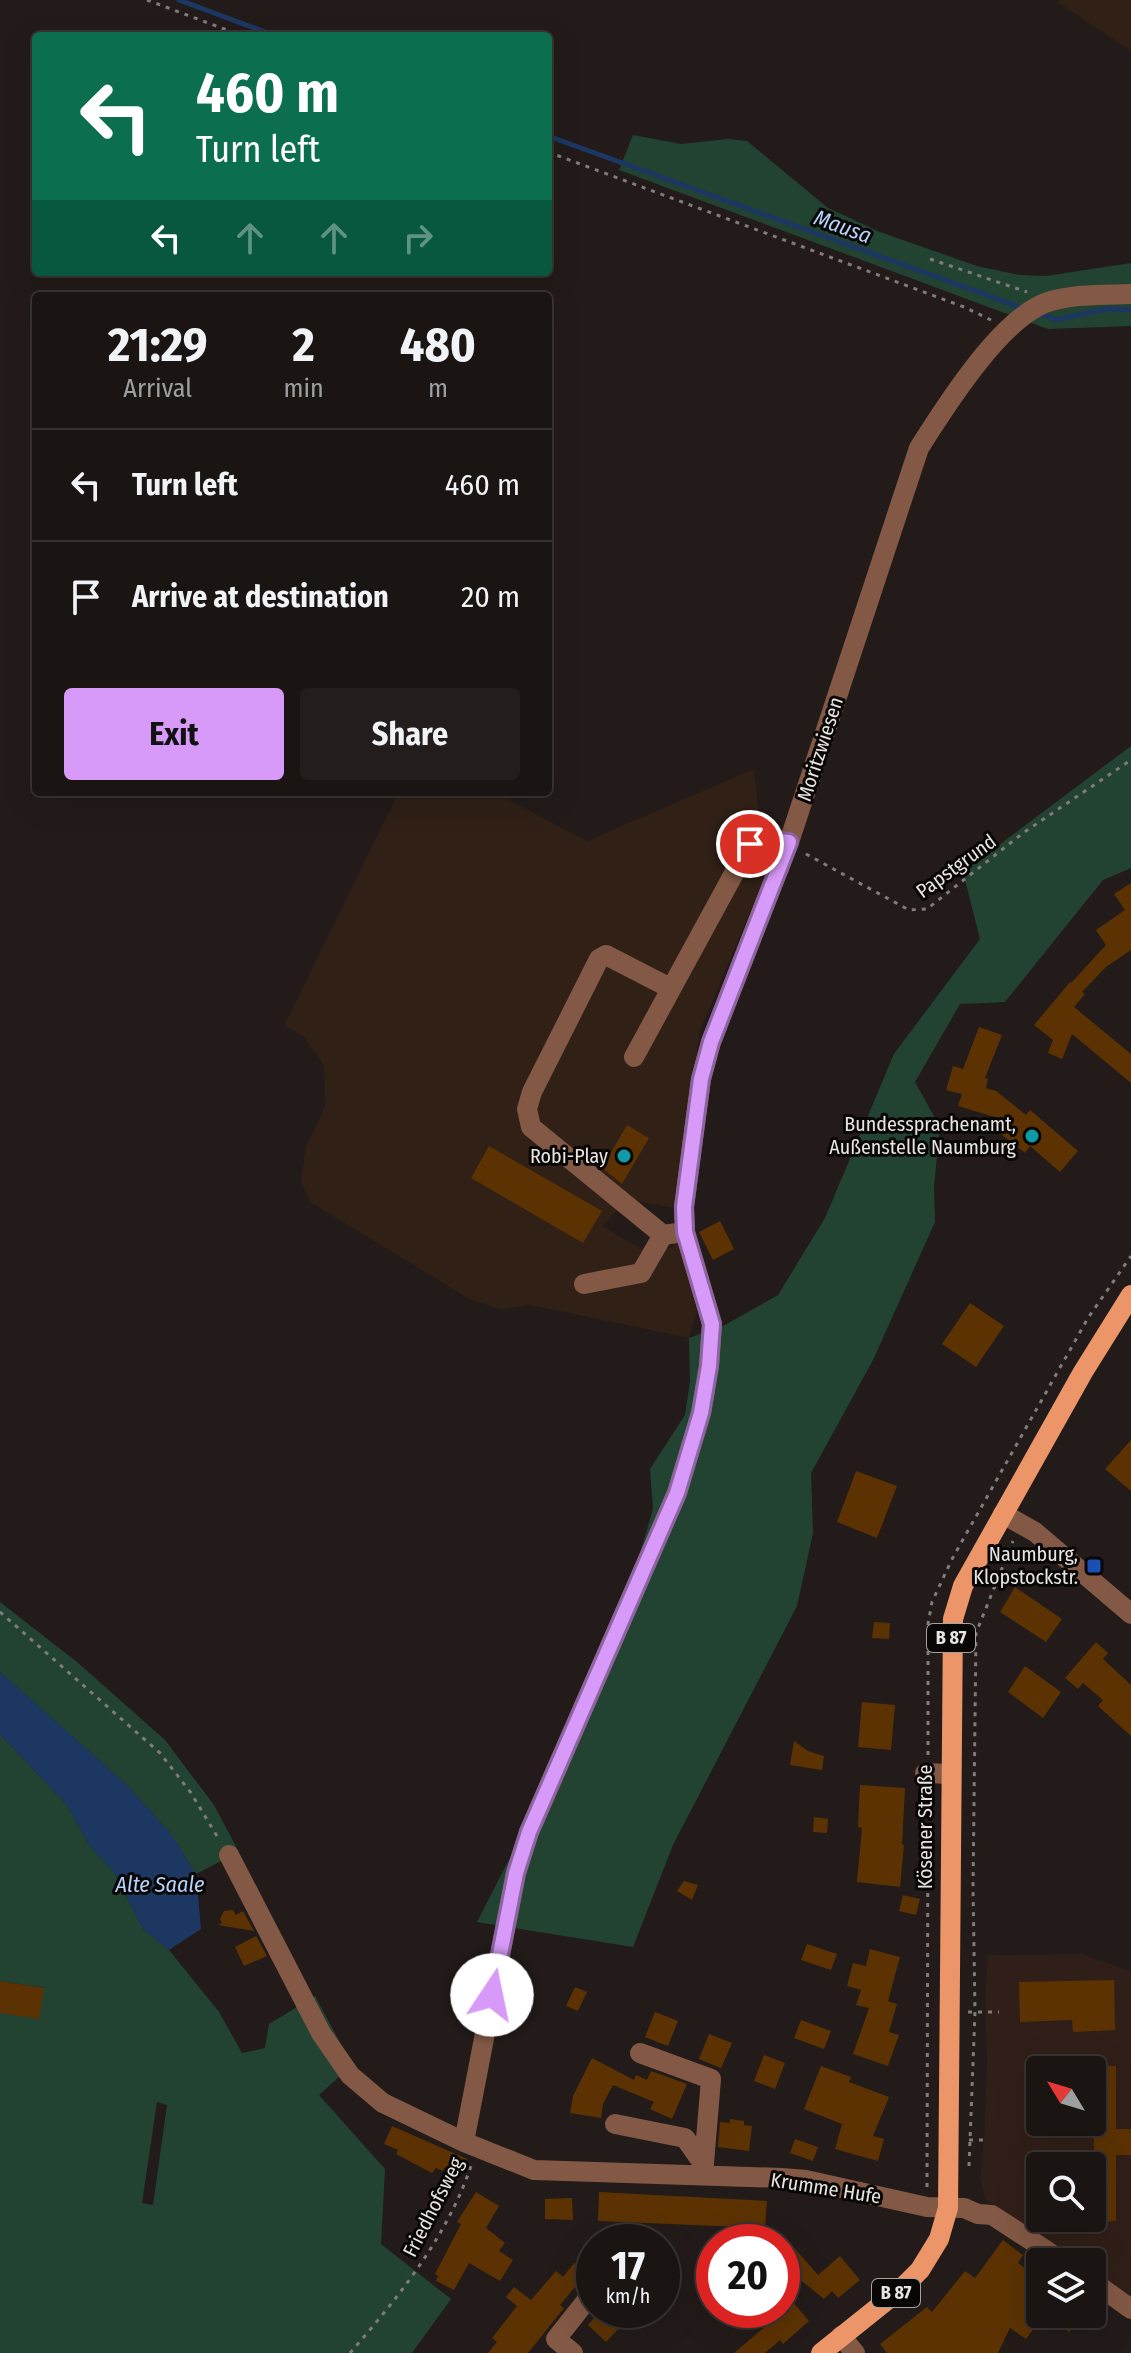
<!DOCTYPE html>
<html lang="en">
<head>
<meta charset="utf-8">
<style>
	:root { --surface:#1a1413; --page:#231d1c; --text:#f1f3f6; --muted:#9f9ea0; --line:#383333; --accent:#d89af8 }
	body { margin:0; font-family:"Fira Sans Condensed",sans-serif; background:var(--page); color:var(--text); height:100vh; display:flex; flex-direction:column; font-size:30px; white-space:nowrap }
	* { box-sizing:border-box; margin:0 }
	p { font-size:26px; color:var(--muted) }
	.icon { flex:none; width:44px; height:44px; fill:none; stroke:currentColor; stroke-width:2; stroke-linecap:round; stroke-linejoin:round }
	.map { position:relative; flex:1; overflow:hidden }
	.panel { position:absolute; left:32px; top:292px; width:520px; height:504px; display:flex; flex-direction:column; background:var(--surface); border-radius:8px; box-shadow:0 8px 32px #0002,0 0 0 2px var(--line) }
	.panel>* { flex:none }
	.banner { position:absolute; left:32px; top:32px; width:520px; height:244px; border-radius:8px; box-shadow:0 8px 32px #0002,0 0 0 2px var(--line); background:#0b6e4f; color:#fff; overflow:hidden }
	.needle { width:52px; rotate:308deg }
	.fabs { position:absolute; left:1026px; top:2056px; display:grid; gap:16px }
	.fabs a { display:grid; place-items:center; width:80px; height:80px; border-radius:8px; background:var(--surface); box-shadow:0 8px 32px #0002,0 0 0 2px var(--line); font-size:40px }
	.speed { position:absolute; left:576px; top:2224px; display:flex; gap:16px; font-size:40px; font-weight:700; text-align:center }
	.speed>* { display:grid; place-content:center; width:104px; height:104px; border-radius:50%; background:var(--surface); box-shadow:0 8px 32px #0002,0 0 0 2px var(--line); line-height:1 }
	.speed small { font-size:20px; font-weight:400 }
	.speed .limit { border:12px solid #d22; background:#fff; color:#111 }
	.pin { position:absolute; display:grid; place-items:center; width:68px; height:68px; color:#fff; margin:-34px; border:4px solid #fff; border-radius:50%; box-shadow:0 2px 8px #0007 }
	.me { position:absolute; width:88px; margin:-44px; rotate:11deg; stroke-linejoin:round; filter:drop-shadow(0 0 6px #0008) }
	.turn { display:flex; align-items:center; gap:28px; height:168px; padding:0 32px; font-size:36px }
	.turn .icon { width:104px; height:104px; stroke-width:2.5 }
	.turn b { display:block; font-size:56px; line-height:68px }
	.lanes { display:flex; align-items:center; height:76px; padding:0 32px; background:#0003; justify-content:center; gap:40px; direction:ltr }
	.lanes .off { opacity:.35 }
	.eta { display:flex; justify-content:space-evenly; align-items:center; height:136px; text-align:center }
	.eta b { font-size:48px; font-weight:700; line-height:56px }
	.action { display:flex; gap:16px; margin-top:auto; padding:16px 32px }
	.action a { flex:1; height:92px; border-radius:8px; background:var(--accent); color:#111; font-size:32px; font-weight:700; line-height:92px; text-align:center }
	.action a+a { background:var(--page); color:var(--text) }
	ul { padding:0; list-style:none }
	li { display:flex; align-items:center; gap:24px; height:112px; padding:0 32px; border-top:2px solid var(--line) }
	li div { flex:1 }
	li b { display:block; font-size:30px }
	li em { font-style:normal }
	.map>svg:first-child { display:block }
</style>
</head>
<body>
<div class="map">
<svg width="1131" height="2353" viewBox="0 0 1131 2353">
	<rect width="100%" height="100%" fill="#221b19"/>
	<!-- industrial -->
	<path fill="#302016" d="M 1060,0 L 1131,0 L 1131,51 L 1057,2 Z
		M 754,769 L 760,825 L 786,827 L 700,1031 L 676,1208 L 627,1200 L 602,1226 L 654,1256 L 680,1242 L 697,1312 L 689,1338 L 530,1305 L 500,1309 L 471,1300 L 310,1202 L 301,1181 L 306,1146 L 325,1107 L 324,1066 L 304,1037 L 284,1025 L 399,792 L 494,792 L 587,841 Z"/>
	<!-- education -->
	<path fill="#301f18" fill-rule="evenodd" d="M 1081,1954 L 1131,1971 L 1131,2298 L 1092,2270 L 1092,2262 L 1081,2262 L 986,2200 L 980,2179 L 984,2140 L 987,2062 L 985,1998 L 988,1955 ZM 1040,2070 L 1092,2070 L 1092,2122 L 1040,2122 ZM 1040,2166 L 1092,2166 L 1092,2218 L 1040,2218 Z"/>
	<!-- green -->
	<path fill="#224332" fill-rule="evenodd" d="M 633,135 L 681,144 L 728,139 L 747,141 L 828,208 L 880,232 L 977,266 L 1019,275 L 1046,276 L 1131,263 L 1131,326 L 1048,329 L 619,170 Z
		M 1131,746 L 1131,868 L 1103,880 L 1005,1002 L 960,1004 L 915,1082 L 940,1127 L 934,1186 L 935,1222 L 873,1360 L 811,1473 L 813,1533 L 797,1606 L 673,1845 L 633,1947 L 477,1922 L 520,1838 L 631,1584 L 653,1509 L 650,1469 L 685,1415 L 690,1381 L 689,1338 L 725,1325 L 778,1295 L 825,1218 L 894,1054 L 980,939 L 963,872 Z
		M 0,1602 L 77,1662 L 165,1740 L 214,1805 L 239,1852 L 196,1874 L 170,1833 L 126,1784 L 0,1672 Z
		M 0,1734 L 67,1805 L 89,1845 L 114,1872 L 143,1929 L 169,1950 L 219,2012 L 242,2053 L 265,2048 L 269,2024 L 315,1996 L 352,2065 L 319,2095 L 385,2169 L 381,2244 L 451,2299 L 412,2353 L 0,2353 L 0,2013 L 44,1988 L 0,1981 ZM 157,2102 L 167,2105 L 153,2205 L 142,2203 Z"/>
	<!-- water -->
	<path fill="#1c3862" d="M 0,1672 L 126,1784 L 170,1833 L 196,1874 L 201,1929 L 169,1950 L 143,1929 L 114,1872 L 89,1845 L 67,1805 L 0,1734 Z"/>
	<g fill="none" stroke-linecap="round" stroke-linejoin="round">
		<!-- stream -->
		<path stroke="#1c3862" stroke-width="5" d="M 179,0 L 276,36
			M 548,136 L 1025,309
			M 1038,313 L 1056,320 L 1106,309 L 1131,310"/>
	</g>
	<!-- building -->
	<path fill="#5c3203" d="M 1131,883 L 1131,950 L 1106,967 L 1082,992 L 1085,994 L 1074,1007 L 1131,1054 L 1131,1083 L 1072,1034 L 1062,1059 L 1048,1053 L 1053,1040 L 1034,1025 L 1070,982 L 1071,983 L 1106,945 L 1096,930 L 1125,910 L 1114,894 Z
		M 979,1027 L 1002,1035 L 985,1078 L 988,1079 L 986,1088 L 996,1091 L 1026,1115 L 1030,1110 L 1078,1151 L 1060,1172 L 1030,1146 L 1025,1153 L 991,1126 L 998,1118 L 958,1106 L 962,1094 L 946,1090 L 953,1066 L 963,1069 Z
		M 627,1125 L 649,1138 L 622,1184 L 602,1168 Z
		M 489,1146 L 602,1211 L 583,1243 L 471,1178 Z
		M 720,1221 L 734,1249 L 713,1260 L 699,1232 Z
		M 970,1303 L 1004,1326 L 976,1367 L 942,1344 Z
		M 1131,1440 L 1131,1491 L 1105,1469 Z
		M 856,1471 L 897,1486 L 877,1538 L 837,1522 Z
		M 1015,1587 L 1062,1619 L 1046,1642 L 1000,1612 Z
		M 874,1622 L 890,1623 L 889,1639 L 872,1638 Z
		M 1096,1642 L 1108,1653 L 1103,1659 L 1131,1685 L 1131,1736 L 1098,1706 L 1103,1700 L 1083,1683 L 1078,1689 L 1065,1678 Z
		M 1025,1666 L 1061,1692 L 1043,1718 L 1008,1692 Z
		M 862,1702 L 895,1705 L 891,1750 L 858,1747 Z
		M 794,1741 L 808,1751 L 824,1756 L 822,1770 L 790,1765 Z
		M 860,1785 L 905,1788 L 902,1845 L 904,1845 L 900,1887 L 857,1882 L 862,1828 L 858,1827 Z
		M 814,1817 L 828,1819 L 827,1833 L 813,1832 Z
		M 684,1881 L 698,1885 L 692,1900 L 677,1891 Z
		M 903,1895 L 920,1899 L 916,1915 L 899,1911 Z
		M 233,1910 L 236,1915 L 243,1911 L 254,1931 L 218,1925 L 222,1923 L 220,1919 L 224,1911 Z
		M 256,1936 L 267,1956 L 244,1966 L 235,1947 Z
		M 807,1944 L 837,1954 L 831,1970 L 801,1960 Z
		M 870,1949 L 900,1957 L 888,2001 L 897,2004 L 889,2032 L 899,2035 L 888,2066 L 853,2054 L 869,2008 L 856,2005 L 861,1990 L 847,1986 L 853,1963 L 866,1966 Z
		M 1114,1980 L 1115,2030 L 1073,2032 L 1072,2020 L 1020,2022 L 1019,1982 Z
		M 0,1981 L 44,1988 L 39,2019 L 0,2013 Z
		M 575,1987 L 587,1992 L 578,2011 L 566,2006 Z
		M 655,2012 L 678,2021 L 668,2046 L 645,2037 Z
		M 801,2020 L 831,2031 L 824,2049 L 794,2038 Z
		M 709,2034 L 732,2043 L 721,2068 L 699,2059 Z
		M 764,2055 L 785,2063 L 775,2089 L 754,2081 Z
		M 592,2058 L 634,2080 L 636,2075 L 647,2080 L 651,2071 L 687,2084 L 672,2119 L 650,2109 L 654,2102 L 613,2085 L 603,2104 L 601,2118 L 570,2113 L 573,2096 Z
		M 821,2066 L 851,2077 L 849,2082 L 889,2097 L 873,2136 L 884,2139 L 878,2161 L 835,2149 L 842,2124 L 804,2109 Z
		M 1094,2066 L 1116,2066 L 1116,2129 L 1131,2129 L 1131,2155 L 1116,2155 L 1116,2221 L 1094,2222 Z
		M 730,2119 L 744,2121 L 744,2125 L 752,2126 L 749,2151 L 718,2147 L 720,2122 L 730,2123 Z
		M 392,2126 L 467,2159 L 459,2174 L 445,2167 L 443,2171 L 436,2168 L 432,2173 L 396,2154 L 398,2150 L 384,2144 Z
		M 795,2139 L 818,2147 L 813,2161 L 790,2153 Z
		M 476,2192 L 499,2206 L 486,2228 L 505,2243 L 499,2251 L 513,2260 L 500,2281 L 469,2263 L 454,2290 L 436,2281 L 438,2276 L 435,2274 L 461,2224 L 457,2222 Z
		M 599,2192 L 767,2201 L 765,2228 L 598,2221 Z
		M 572,2198 L 573,2220 L 545,2219 L 545,2199 Z
		M 782,2234 L 818,2275 L 840,2256 L 860,2280 L 838,2298 L 832,2291 L 824,2299 L 782,2265 Z
		M 1003,2240 L 1023,2255 L 1018,2263 L 1040,2279 L 1040,2320 L 1026,2339 L 1010,2328 L 998,2353 L 887,2353 L 880,2344 L 927,2307 L 932,2312 L 965,2271 L 975,2278 Z
		M 575,2262 L 576,2286 L 560,2305 L 564,2308 L 528,2353 L 488,2353 L 497,2342 L 492,2338 L 517,2306 L 506,2297 L 514,2287 L 531,2300 L 556,2271 L 563,2277 Z
		M 782,2289 L 809,2321 L 783,2344 L 780,2340 L 765,2353 L 734,2353 L 767,2325 L 761,2318 L 770,2310 L 782,2310 Z
		M 601,2310 L 610,2310 L 624,2323 L 606,2342 L 588,2325 Z
		M 1046,2314 L 1082,2314 L 1069,2332 Z"/>
	<g fill="none" stroke-linecap="round" stroke-linejoin="round">
		<!-- path -->
		<path stroke="#817b79" stroke-width="3" stroke-dasharray="4 6" stroke-linecap="butt" d="M 147,0 L 243,36
			M 548,152 L 964,307 L 991,320
			M 930,259 L 1027,292
			M 806,854 L 909,910 L 927,909 L 1023,833 L 1131,760
			M 0,1612 L 160,1753 L 191,1793 L 220,1841
			M 928,1755 L 928,1624 L 932,1602 L 952,1559 L 1088,1318 L 1131,1256
			M 968,2012 L 999,2012
			M 969,2140 L 989,2140
			M 969,2166 L 975,2012 L 973,1888 L 976,1633 L 1013,1541
			M 927,2187 L 928,1791
			M 350,2353 C 398,2298 447,2237 471,2166"/>
		<!-- minor -->
		<path stroke="#835945" stroke-width="20" d="M 670,988 L 606,955 L 599,959 L 532,1092 L 527,1109 L 531,1127 L 663,1235 L 685,1232
			M 634,1057 L 750,844 L 760,839 L 789,842
			M 584,1284 L 641,1273 L 663,1235
			M 1003,1514 L 1035,1532 L 1131,1614
			M 925,1773 L 950,1774
			M 229,1855 L 321,2033 L 350,2075 L 383,2103 L 464,2142 L 534,2170 L 782,2178 L 806,2180 L 927,2207 L 964,2208 L 978,2214 L 992,2215 L 1064,2262
			M 640,2053 L 711,2079 L 703,2175
			M 615,2124 L 685,2138 L 704,2165
			M 464,2142 L 516,1873 L 529,1832 L 677,1493 L 701,1413 L 709,1366 L 712,1324 L 685,1232 L 684,1207 L 701,1079 L 711,1042 L 789,842 L 919,448 C 945,407 1003,314 1051,301 C 1076,294 1105,295 1131,294
			M 1092,2281 L 1131,2309
			M 841,2336 L 855,2353
			M 573,2353 L 556,2339 L 594,2291"/>
		<!-- major -->
		<path stroke="#ec9569" stroke-width="20" d="M 821,2353 L 901,2289 L 920,2270 L 939,2239 L 948,2208 L 953,1619 L 963,1586 L 1083,1372 L 1131,1295"/>
	</g>
	<g fill="none" stroke-linecap="round" stroke-linejoin="round">
		<defs>
			<path id="route" d="M 492,1995 L 516,1873 L 529,1832 L 677,1493 L 701,1413 L 709,1366 L 712,1324 L 685,1232 L 684,1207 L 701,1079 L 711,1042 L 789,842 L 760,839 L 750,844"/>
		</defs>
		<!-- route casing -->
		<use href="#route" stroke="#8c64a1" stroke-width="20"/>
		<!-- route -->
		<use href="#route" stroke="#d89af8" stroke-width="14"/>
	</g>
	<!-- markers -->
	<g fill="#0f9aa8" stroke="#090706" stroke-width="3">
		<circle cx="1032" cy="1136" r="8"/>
		<circle cx="624" cy="1156" r="8"/>
	</g>
	<rect fill="#1a4fb4" stroke="#090706" stroke-width="3" x="1086" y="1558" width="16" height="16" rx="4"/>
	<g text-anchor="middle" stroke-width="6" stroke-linejoin="round" paint-order="stroke">
		<!-- shield labels -->
		<g fill="#090706" stroke="#a5a2a0" stroke-width="2">
			<rect x="927" y="1624" width="48" height="28" rx="6"/>
			<rect x="872" y="2279" width="48" height="28" rx="6"/>
		</g>
		<g font-size="18" font-weight="bold" fill="#e8e4e2">
			<text x="951" y="1644">B 87</text>
			<text x="896" y="2299">B 87</text>
		</g>
		<!-- street labels -->
		<g font-size="20" fill="#e8e4e2" stroke="#090706">
			<text transform="translate(820 749) rotate(-72)" y="7">Moritzwiesen</text>
			<text transform="translate(956 866) rotate(-36)" y="7">Papstgrund</text>
			<text transform="translate(925 1827) rotate(-90)" y="7">Kösener Straße</text>
			<text transform="translate(826 2188) rotate(9)" y="7">Krumme Hufe</text>
			<text transform="translate(433 2207) rotate(-63)" y="7">Friedhofsweg</text>
		</g>
		<!-- poi labels -->
		<g font-size="20" fill="#e8e4e2" stroke="#090706" text-anchor="end">
			<text x="1016" y="1131">Bundessprachenamt,<tspan x="1016" dy="23">Außenstelle Naumburg</tspan></text>
			<text x="608" y="1163">Robi-Play</text>
			<text x="1078" y="1561">Naumburg,<tspan x="1078" dy="23">Klopstockstr.</tspan></text>
		</g>
		<!-- water labels -->
		<g font-size="22" font-style="italic" fill="#b6d2fd" stroke="#090706">
			<text transform="translate(843 226) rotate(20)" y="8">Mausa</text>
			<text x="160" y="1892">Alte Saale</text>
		</g>
	</g>
</svg>
<div class="fabs">
<a><svg class="needle" viewBox="-14 -14 28 28"><path d="M0-13l5 13h-10z" fill="#e53935"/><path d="M0 13l5-13h-10z" fill="#9f9ea0"/></svg></a>
<a><svg class="icon" aria-label="search" viewBox="0 0 24 24"><circle cx="10" cy="10" r="6"/><path d="M15 15l6 6"/></svg></a>
<a><svg class="icon" aria-label="layers" viewBox="0 0 24 24"><path d="M12 4l9 5-9 5-9-5zM3 14l9 5 9-5"/></svg></a>
</div>
<div class="speed"><div>17<small>km/h</small></div><div class="limit">20</div></div>
<div class="pin" style="left:750px;top:844px;background:#d93025"><svg class="icon" aria-label="arrive" viewBox="0 0 24 24"><path d="M6 21V4h12l-3 4 3 4H6"/></svg></div>
<svg class="me" style="left:492px;top:1995px" viewBox="-20 -20 40 40"><circle r="19" fill="#fff"/><path d="M0-13L10 11 0 6-10 11z" fill="#d89af8"/></svg>
<div class="banner">
<div class="turn"><svg class="icon" aria-label="left" viewBox="0 0 24 24"><path d="M17 20v-9H6M10 6l-5 5 5 5"/></svg><div><b>460 m</b>Turn left</div></div>
<div class="lanes"><svg class="icon" aria-label="left" viewBox="0 0 24 24"><path d="M17 20v-9H6M10 6l-5 5 5 5"/></svg><svg class="icon off" aria-label="ahead" viewBox="0 0 24 24"><path d="M12 20V5M6 11l6-6 6 6"/></svg><svg class="icon off" aria-label="ahead" viewBox="0 0 24 24"><path d="M12 20V5M6 11l6-6 6 6"/></svg><svg class="icon off" aria-label="right" viewBox="0 0 24 24"><path d="M7 20v-9h11M14 6l5 5-5 5"/></svg></div>
</div>
<section class="panel">
<div class="eta">
<div><b>21:29</b><p>Arrival</p></div>
<div><b>2</b><p>min</p></div>
<div><b>480</b><p>m</p></div>
</div>
<ul>
<li><svg class="icon" aria-label="left" viewBox="0 0 24 24"><path d="M17 20v-9H6M10 6l-5 5 5 5"/></svg><div><b>Turn left</b></div><em>460 m</em></li>
<li><svg class="icon" aria-label="arrive" viewBox="0 0 24 24"><path d="M6 21V4h12l-3 4 3 4H6"/></svg><div><b>Arrive at destination</b></div><em>20 m</em></li>
</ul>
<div class="action"><a>Exit</a><a>Share</a></div>
</section>
</div>
</body>
</html>
